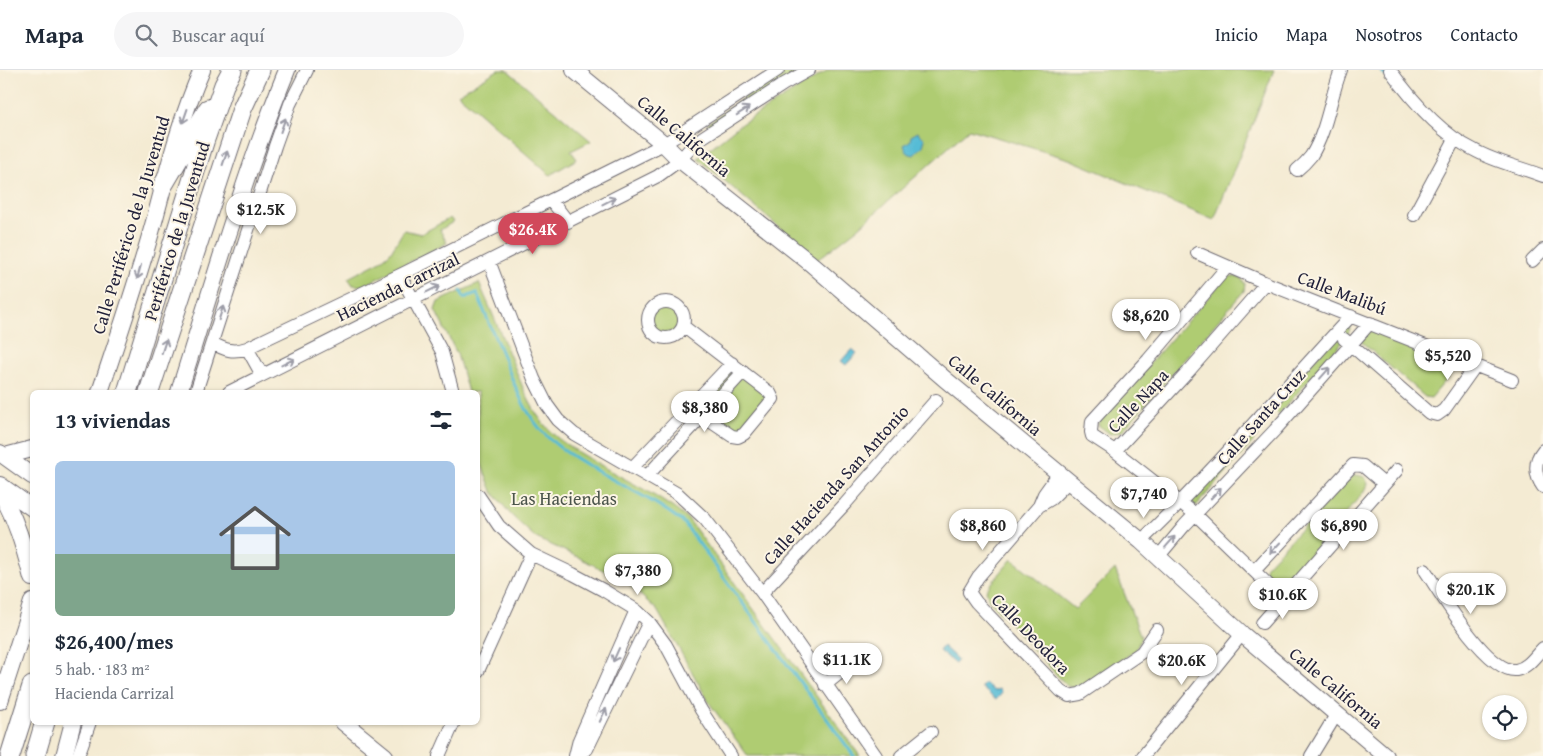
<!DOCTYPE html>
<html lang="es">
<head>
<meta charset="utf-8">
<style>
	:root { --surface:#fff; --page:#f6f6f7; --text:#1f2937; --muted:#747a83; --line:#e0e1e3; --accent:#d1495b }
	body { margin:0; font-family:"Gentium Book Plus",serif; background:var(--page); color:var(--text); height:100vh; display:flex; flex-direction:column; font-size:19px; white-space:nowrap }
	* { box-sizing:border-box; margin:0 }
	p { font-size:16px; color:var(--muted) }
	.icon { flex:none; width:28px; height:28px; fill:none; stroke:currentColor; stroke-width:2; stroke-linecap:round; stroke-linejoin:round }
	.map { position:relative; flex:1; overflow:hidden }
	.panel { position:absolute; left:30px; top:320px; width:450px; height:335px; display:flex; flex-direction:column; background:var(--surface); border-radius:8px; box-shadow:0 1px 4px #0004 }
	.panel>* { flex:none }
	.buttons { position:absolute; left:1482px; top:625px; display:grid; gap:10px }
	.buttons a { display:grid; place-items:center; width:45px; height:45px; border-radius:50%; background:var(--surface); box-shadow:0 1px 4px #0004; font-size:25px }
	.price { position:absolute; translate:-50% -42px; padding:0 11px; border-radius:18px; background:#fff; color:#222; font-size:16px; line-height:32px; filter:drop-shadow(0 1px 2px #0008) }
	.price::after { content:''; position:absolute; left:50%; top:30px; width:15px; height:11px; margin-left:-8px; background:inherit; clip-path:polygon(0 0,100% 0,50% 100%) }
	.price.active { background:var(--accent); color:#fff }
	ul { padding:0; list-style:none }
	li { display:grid; align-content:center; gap:10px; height:265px; padding:0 25px }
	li+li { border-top:1px solid var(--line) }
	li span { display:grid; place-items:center; height:155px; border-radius:8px; color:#555 }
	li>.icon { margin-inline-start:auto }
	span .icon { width:90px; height:90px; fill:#fffc; stroke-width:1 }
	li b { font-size:21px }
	h2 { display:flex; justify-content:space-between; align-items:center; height:60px; padding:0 25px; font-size:21px }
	header { display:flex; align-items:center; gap:30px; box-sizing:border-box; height:70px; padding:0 25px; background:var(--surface); border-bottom:1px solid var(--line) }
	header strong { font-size:24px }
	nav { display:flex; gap:28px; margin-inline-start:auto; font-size:18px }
	.search { width:350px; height:45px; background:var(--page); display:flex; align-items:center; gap:12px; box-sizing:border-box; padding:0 18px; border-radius:28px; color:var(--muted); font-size:19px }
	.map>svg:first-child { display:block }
	.green { fill:#afcc72; stroke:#687756 }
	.water { fill:#56bcd5; stroke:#3c6f88 }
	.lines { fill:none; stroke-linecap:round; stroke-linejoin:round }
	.stream { stroke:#56bcd5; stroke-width:3 }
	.minor-casing { stroke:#6c6870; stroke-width:14 }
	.major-casing { stroke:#6c6870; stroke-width:18 }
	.highway-casing { stroke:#6c6870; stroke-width:21 }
	.minor { stroke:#fff; stroke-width:12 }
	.major { stroke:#fff; stroke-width:16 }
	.highway { stroke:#fff; stroke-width:19 }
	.oneway { stroke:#9c9ca7 }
	.labels { text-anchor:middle; stroke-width:4; stroke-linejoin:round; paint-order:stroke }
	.street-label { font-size:18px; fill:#22223b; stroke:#fcf5e5 }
	.park-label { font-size:18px; fill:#4c554c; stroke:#fcf5e5 }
</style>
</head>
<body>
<header>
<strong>Mapa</strong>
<div class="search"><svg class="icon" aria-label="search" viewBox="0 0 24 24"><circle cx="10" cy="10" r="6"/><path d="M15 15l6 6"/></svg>Buscar aquí</div>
<nav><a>Inicio</a><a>Mapa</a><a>Nosotros</a><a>Contacto</a></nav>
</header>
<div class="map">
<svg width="1543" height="686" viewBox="0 0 1543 686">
	<rect width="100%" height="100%" fill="#fcf5e5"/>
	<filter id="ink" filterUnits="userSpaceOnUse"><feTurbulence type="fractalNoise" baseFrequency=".02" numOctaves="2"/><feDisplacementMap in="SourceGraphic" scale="10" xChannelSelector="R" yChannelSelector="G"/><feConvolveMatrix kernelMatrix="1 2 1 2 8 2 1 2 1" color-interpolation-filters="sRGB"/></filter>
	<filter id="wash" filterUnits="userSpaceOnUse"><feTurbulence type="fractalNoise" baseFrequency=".0096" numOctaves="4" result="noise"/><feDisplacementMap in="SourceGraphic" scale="20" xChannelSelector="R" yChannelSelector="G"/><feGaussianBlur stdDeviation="1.12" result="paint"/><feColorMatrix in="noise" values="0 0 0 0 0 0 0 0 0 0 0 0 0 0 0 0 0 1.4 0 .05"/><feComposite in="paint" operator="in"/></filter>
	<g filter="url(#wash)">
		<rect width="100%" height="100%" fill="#f4ebd3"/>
		<path class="green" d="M498,0H507L591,71L571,81L577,89L550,105L458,24Z
			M783,0H802L710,57L707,54Z
			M828,0H1274L1214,150L1069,89L969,59L857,159L817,190L698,88L738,56Z
			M450,148L453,152L440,160L447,173L363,216L353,215L348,208L379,192L390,183L404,160L421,164Z
			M1227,206L1240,207L1245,214L1244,221L1122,361L1110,364L1098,355L1099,351Z
			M479,213C490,237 500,262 510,286C523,317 534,352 563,372C603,401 651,418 689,450L860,686H748L710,634L657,540L626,512L580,488L536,468L511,445L492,421L479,388L478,381V322H468L457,284L435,240L438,232Z
			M667,235L679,243L681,256L677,262L665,267L654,261L649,250L654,239Z
			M1347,254L1350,259L1346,268L1279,344L1271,336Z
			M1369,259L1455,293L1457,297L1431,328L1425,327L1358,269Z
			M733,297L765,325L766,330L740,362L735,363L699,337Z
			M1251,359L1258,366L1196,436L1188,429Z
			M1357,405L1365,407L1368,414L1366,419L1288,513L1278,516L1264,501L1266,496L1351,407Z
			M1012,489L1075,539L1115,499L1141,567L1136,580L1078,620L1067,616L989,530L986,520Z"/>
		<path class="water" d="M918,62L925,69L923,76L914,85C907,84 906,81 904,75L910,71L911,66Z
			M852,279L857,283L846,295L841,291Z
			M943,576L958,590L955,594L939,581Z
			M985,613L994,621L999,619L1002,623L996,630L981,617Z"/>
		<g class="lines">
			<path class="stream" d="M1380,0L1387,6
				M461,221L464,228L477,223C485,244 494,265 503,286C516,319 528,354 558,376C597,406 645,422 684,453L854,686"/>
		</g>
	</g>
	<g filter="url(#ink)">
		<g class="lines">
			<g class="minor-casing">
				<path id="minor" d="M1390,0C1411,29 1441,64 1474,80C1495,92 1520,97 1543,106
					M1297,100C1302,96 1307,91 1311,86C1327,61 1330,28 1341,0
					M551,130L568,152
					M1414,145L1455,69
					M1197,183L1266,213L1512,310
					M489,191L534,309L547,335L558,350L574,364L678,424L705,449L762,523L876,686
					M1532,191L1543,180
					M1227,197L1148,290L1092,351L1091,362L1092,366L1115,381L1195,444L1283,529
					M400,205L442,282L453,322
					M648 250a18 18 0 1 1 36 0a18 18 0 1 1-36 0Z
					M683,256L770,323L773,329L744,364L738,367L732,366L689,337
					M1344,269L1429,343L1437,345L1444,340L1476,295
					M212,273C225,280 233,283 247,278L400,205L664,74L778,0
					M247,278L262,305
					M196,322L275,76L290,34L307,0
					M229,322L658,106L680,90L694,74L703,67L784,14L809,0
					M1543,380C1533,392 1535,406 1543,417
					M1115,381L1188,302L1266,213
					M632,398L732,293
					M647,406L743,302
					M1068,412L1051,429L1039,436L978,507L969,522L976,532L1061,621L1069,626L1080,624L1142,582L1157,560
					M478,425L499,456L531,484L573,504L603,520L636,540L649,552L666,575L701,640L731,686
					M1039,436L1044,424L1059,403
					M1141,471C1215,400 1281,321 1351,246
					M1158,487L1184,456L1275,360L1370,253
					M1425,500C1439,522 1488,603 1516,600C1528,598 1535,586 1543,578
					M1254,501L1353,395L1363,396L1384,414
					M762,523L845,434L936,330
					M1262,553L1397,400
					M478,601L531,484
					M825,615L851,594
					M78,686L90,652
					M439,686L454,652
					M575,686L579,670L636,540
					M578,686L587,679L649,552
					M901,686L931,662
					M1143,686L1242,564
					M1311,686L1336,645"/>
			</g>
			<g class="major-casing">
				<path id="major" d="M574,0L664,74L680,90L809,192L946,310L1141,471L1242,564L1386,686
					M100,322C119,265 139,207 155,148C168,99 181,47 202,0
					M179,322C213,214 244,105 287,0
					M0,383L32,406
					M5,386L32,379
					M0,415L32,438
					M0,421C16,449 24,477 32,508
					M0,631L32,532
					M343,652L385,686
					M64,686L73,652"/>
			</g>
			<g class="highway-casing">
				<path id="highway" d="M162,117L208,39
					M127,322L205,69L224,15L232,0
					M149,322L242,39L260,0
					M10,686L32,616
					M35,686L45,652"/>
			</g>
			<use href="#minor" class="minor"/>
			<use href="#major" class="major"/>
			<use href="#highway" class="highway"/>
		</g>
		<defs><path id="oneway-shaft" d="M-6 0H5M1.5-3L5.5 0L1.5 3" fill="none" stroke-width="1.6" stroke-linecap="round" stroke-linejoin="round" transform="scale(1.25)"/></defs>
		<g class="oneway">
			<use href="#oneway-shaft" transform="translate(743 41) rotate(-33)"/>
			<use href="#oneway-shaft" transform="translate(185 46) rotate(109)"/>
			<use href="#oneway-shaft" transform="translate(283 55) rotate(-70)"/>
			<use href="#oneway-shaft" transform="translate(225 88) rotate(-71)"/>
			<use href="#oneway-shaft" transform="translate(609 131) rotate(-27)"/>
			<use href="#oneway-shaft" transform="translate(139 202) rotate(106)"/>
			<use href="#oneway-shaft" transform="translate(433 219) rotate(-26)"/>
			<use href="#oneway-shaft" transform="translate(221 243) rotate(-72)"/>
			<use href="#oneway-shaft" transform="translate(164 276) rotate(-72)"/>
			<use href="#oneway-shaft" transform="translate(288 292) rotate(-27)"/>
			<use href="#oneway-shaft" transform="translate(1325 303) rotate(-49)"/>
			<use href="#oneway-shaft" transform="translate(1216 423) rotate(-47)"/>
			<use href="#oneway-shaft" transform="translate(1170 472) rotate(-49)"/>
			<use href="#oneway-shaft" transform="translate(1275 478) rotate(133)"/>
			<use href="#oneway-shaft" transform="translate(616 585) rotate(114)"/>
			<use href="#oneway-shaft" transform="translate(603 645) rotate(-64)"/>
		</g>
	</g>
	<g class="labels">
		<g class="street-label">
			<text transform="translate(684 66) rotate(40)" y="6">Calle California</text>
			<text transform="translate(131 155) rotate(-73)" y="6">Calle Periférico de la Juventud</text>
			<text transform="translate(177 161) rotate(-73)" y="6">Periférico de la Juventud</text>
			<text transform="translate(398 217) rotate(-26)" y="6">Hacienda Carrizal</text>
			<text transform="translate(1342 223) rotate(21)" y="6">Calle Malibú</text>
			<text transform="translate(995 325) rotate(40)" y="6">Calle California</text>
			<text transform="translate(1138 331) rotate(-47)" y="6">Calle Napa</text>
			<text transform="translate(1261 347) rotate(-48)" y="6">Calle Santa Cruz</text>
			<text transform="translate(836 415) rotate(-48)" y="6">Calle Hacienda San Antonio</text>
			<text transform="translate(1031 564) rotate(46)" y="6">Calle Deodora</text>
			<text transform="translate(1336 618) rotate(40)" y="6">Calle California</text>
		</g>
		<g class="park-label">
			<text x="564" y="435">Las Haciendas</text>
		</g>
	</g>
</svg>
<div class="buttons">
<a><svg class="icon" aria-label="locate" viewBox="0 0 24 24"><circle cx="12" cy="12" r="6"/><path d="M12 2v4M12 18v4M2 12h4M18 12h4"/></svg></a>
</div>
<b class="price" style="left:261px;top:165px">$12.5K</b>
<b class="price active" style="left:533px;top:185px">$26.4K</b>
<b class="price" style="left:1146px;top:271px">$8,620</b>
<b class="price" style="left:1448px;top:311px">$5,520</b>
<b class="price" style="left:705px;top:363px">$8,380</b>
<b class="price" style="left:1144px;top:449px">$7,740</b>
<b class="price" style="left:983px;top:481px">$8,860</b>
<b class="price" style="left:1344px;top:481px">$6,890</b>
<b class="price" style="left:638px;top:526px">$7,380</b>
<b class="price" style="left:1471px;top:545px">$20.1K</b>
<b class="price" style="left:1283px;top:550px">$10.6K</b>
<b class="price" style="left:847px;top:615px">$11.1K</b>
<b class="price" style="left:1182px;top:616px">$20.6K</b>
<section class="panel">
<h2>13 viviendas<svg class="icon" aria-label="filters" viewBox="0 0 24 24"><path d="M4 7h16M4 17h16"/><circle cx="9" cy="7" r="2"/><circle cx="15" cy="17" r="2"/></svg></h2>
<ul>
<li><span style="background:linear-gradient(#a9c7e8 60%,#7fa58c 0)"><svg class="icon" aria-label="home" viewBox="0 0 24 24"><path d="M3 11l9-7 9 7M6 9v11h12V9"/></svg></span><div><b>$26,400/mes</b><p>5 hab. · 183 m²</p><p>Hacienda Carrizal</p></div></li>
</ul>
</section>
</div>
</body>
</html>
